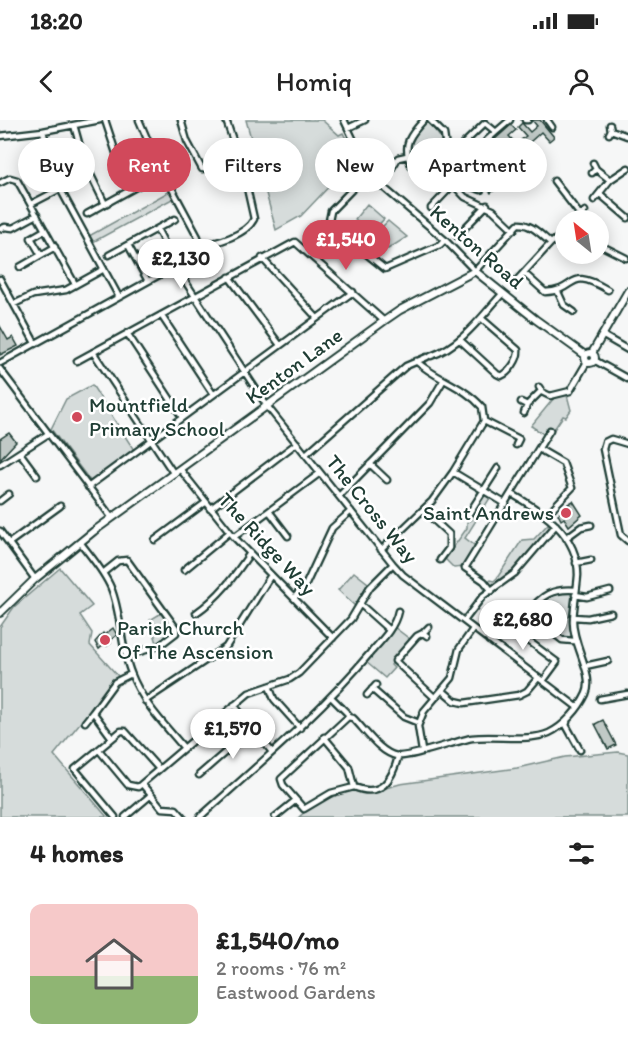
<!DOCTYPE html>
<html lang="en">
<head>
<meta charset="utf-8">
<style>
	:root { --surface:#fff; --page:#f2f2f2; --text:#222; --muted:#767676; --accent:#d1495b }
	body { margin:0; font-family:Itim,sans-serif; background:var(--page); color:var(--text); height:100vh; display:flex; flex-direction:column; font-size:22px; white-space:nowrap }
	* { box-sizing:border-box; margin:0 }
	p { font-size:20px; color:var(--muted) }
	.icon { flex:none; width:33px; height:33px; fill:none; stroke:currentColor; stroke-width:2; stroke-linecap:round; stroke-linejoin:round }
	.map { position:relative; height:697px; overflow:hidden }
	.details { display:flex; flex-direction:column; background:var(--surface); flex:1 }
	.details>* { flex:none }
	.top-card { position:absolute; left:18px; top:18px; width:592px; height:54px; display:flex; gap:12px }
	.needle { width:39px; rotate:330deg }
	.buttons { position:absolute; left:555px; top:90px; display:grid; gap:12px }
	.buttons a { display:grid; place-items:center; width:54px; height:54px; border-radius:50%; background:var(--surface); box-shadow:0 3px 15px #0003; font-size:30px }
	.price { position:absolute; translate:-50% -51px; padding:0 14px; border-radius:21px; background:#fff; color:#222; font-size:20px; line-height:39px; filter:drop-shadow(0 2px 3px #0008) }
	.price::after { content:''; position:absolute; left:50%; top:36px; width:18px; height:14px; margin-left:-9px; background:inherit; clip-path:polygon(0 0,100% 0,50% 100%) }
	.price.active { background:var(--accent); color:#fff }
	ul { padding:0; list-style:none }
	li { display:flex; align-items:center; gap:18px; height:150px; padding:0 30px }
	li span { display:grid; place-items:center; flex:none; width:168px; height:120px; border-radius:12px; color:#555 }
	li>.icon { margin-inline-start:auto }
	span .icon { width:72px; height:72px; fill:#fffc; stroke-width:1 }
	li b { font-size:26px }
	h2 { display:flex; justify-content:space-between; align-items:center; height:72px; padding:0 30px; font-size:26px }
	.chip { padding:0 21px; border-radius:27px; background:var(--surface); box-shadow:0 3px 15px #0003; font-size:21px; line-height:54px }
	.chip.active { background:var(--accent); color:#fff }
	.status { display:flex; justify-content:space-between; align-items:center; height:42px; padding:0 30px; background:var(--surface); direction:ltr }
	.status svg { height:16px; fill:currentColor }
	header { display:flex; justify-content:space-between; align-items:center; height:78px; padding:0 30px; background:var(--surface); font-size:27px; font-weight:600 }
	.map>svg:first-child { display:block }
	.green { fill:#d6dcdb; stroke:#7a8c88; stroke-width:1.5 }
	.building { fill:#c0c9c6; stroke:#1f3d34; stroke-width:1.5 }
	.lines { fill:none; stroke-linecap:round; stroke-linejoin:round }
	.minor-casing { stroke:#1f3d34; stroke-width:9 }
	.major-casing { stroke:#1f3d34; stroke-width:10 }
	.minor { stroke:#fff; stroke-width:4.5 }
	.major { stroke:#fff; stroke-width:6 }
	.poi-dot { fill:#d1495b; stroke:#fff; stroke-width:2 }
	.labels { text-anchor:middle; stroke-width:5; stroke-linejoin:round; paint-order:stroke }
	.street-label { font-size:21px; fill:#1f3d34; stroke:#fff }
	.poi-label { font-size:21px; fill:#1f3d34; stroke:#fff; text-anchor:start }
</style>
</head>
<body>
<div class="status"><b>18:20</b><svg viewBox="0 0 49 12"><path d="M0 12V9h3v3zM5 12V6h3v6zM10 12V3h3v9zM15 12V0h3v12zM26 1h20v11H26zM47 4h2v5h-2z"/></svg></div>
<header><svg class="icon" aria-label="back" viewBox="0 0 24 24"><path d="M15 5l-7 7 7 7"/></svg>Homiq<svg class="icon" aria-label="person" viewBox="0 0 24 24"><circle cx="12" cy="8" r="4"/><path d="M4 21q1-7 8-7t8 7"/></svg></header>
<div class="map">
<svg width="628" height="697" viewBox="0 0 628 697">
	<rect width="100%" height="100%" fill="#f6f7f7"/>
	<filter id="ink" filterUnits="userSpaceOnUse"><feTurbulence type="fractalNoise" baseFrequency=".0167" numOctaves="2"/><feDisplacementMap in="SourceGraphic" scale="12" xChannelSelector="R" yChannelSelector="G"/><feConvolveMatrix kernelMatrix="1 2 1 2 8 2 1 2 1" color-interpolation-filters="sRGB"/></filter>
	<g filter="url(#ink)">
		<path class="green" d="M246,0H322L339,15L343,13L356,38L301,96L276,110Z
			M427,1C455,31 436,24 440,56L432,53L425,60C401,43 406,19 427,1Z
			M170,71L174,78L93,122L89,116Z
			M367,84L384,99L371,113L355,99Z
			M388,101L407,117L388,129L373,116Z
			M92,265L134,330L91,362L51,309L66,279Z
			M567,275L571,290L566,297L563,296L553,311L549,308L545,315L531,306L554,278Z
			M485,374L490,378L465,418L478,428L464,447L454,448L445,439L467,408V400L470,401L473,399L471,393Z
			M548,404L551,408L521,444L493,467L485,459L494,461L497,458L522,420L534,419Z
			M60,448L92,486L80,495L92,513L90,525L118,556L54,635L107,697H0V507L14,487Z
			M354,452L368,463L355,486L338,470Z
			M558,471H570L573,474L571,518L562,519L533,496L532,490L544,478Z
			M163,492C176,510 175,511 157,523L150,500Z
			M394,507L411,520L391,545L394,548L385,558L366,542Z
			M618,632L628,634V697H299L315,683L351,670L368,673L400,664L517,648L565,637Z"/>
		<path class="building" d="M532,0H540L554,17L549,21L541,12L520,31L525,37L516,46L511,40L490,59L497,68L491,73L472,51L476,46L484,56L492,48L483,38L488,34L496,44L504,37L493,21L511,5L516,10L509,16L516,24L526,16L518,7L522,3L530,12L537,6Z
			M0,206L8,220L13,217L18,226L0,235Z
			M9,313L16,322L0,339V319Z
			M573,381L582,395L569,406L564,398L561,400L558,394L570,386L568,384Z
			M113,508L117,515L109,521L111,523L107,526L105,524L99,529L95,522L103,513L104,515Z
			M603,600L616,625L608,629L595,604Z"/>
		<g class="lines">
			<g class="minor-casing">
				<path id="minor" d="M105,0L116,33L134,68
					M181,0L187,21L202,49L211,48L238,35
					M344,0L369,52L376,61L445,120L475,151L518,104C531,103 541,115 551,123
					M430,0L444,14L446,28L441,46L444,55L465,77L493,90L514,110
					M525,0H528
					M547,0L552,7
					M74,5L84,41L105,84
					M348,8L365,0
					M611,10L627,16
					M43,11L57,63L119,177
					M496,12L510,0
					M609,14L611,10L610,5
					M0,16L43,11L100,0
					M446,28L458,29L485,3L496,12L486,21L490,25L463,53L472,67L481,70
					M411,45C402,24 410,15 424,0
					M596,49L610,60
					M369,52L331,91L329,101L332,106L385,149L440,125L445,120
					M592,53L596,49L593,43
					M387,56L398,38L407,36
					M554,61L581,96
					M0,63L10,58L17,60L75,164
					M600,74L628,98
					M594,80L610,60L628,48
					M31,84L60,69
					M431,88L452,66
					M87,94L152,58
					M577,100L585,91
					M0,109L5,107L13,108L37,95
					M157,109L176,145
					M457,116L487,85
					M598,124L626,138
					M128,125L148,161
					M199,125C216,124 246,115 254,99L243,50L226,0
					M41,135L31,118L45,110
					M109,135L175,99
					M262,138L317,198
					M20,147L55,127
					M524,153L545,172C579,171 566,145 608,170
					M229,157L280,225
					M0,159L35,223
					M517,160L551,123L566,111
					M185,161L267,286L393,444L403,455L577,587
					M558,172L564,185L574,192
					M14,184L33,175L66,170L104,149
					M161,195L213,274
					M127,213L182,297
					M602,215L628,230
					M460,220L497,254L501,256C509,253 519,239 518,230L481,198
					M93,232L174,354
					M431,236C462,225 481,197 503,173
					M594,240L628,259
					M77,241L295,122L384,201
					M416,241C437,260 464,266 482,287L484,301L519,319L516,325
					M0,243L161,154L193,135L199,128L198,117L154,35L139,0
					M0,249L112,398
					M539,267L542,272L550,276L570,271L587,242
					M521,282L527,285L524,293
					M527,285L541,271
					M628,324L611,319L605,322L603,329L621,415L628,421
					M539,329L563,343L572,368L546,395
					M20,333L37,356
					M306,334L406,246L427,237
					M370,344L387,360
					M0,345L48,314
					M180,349L234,417L333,518
					M453,352L506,384
					M88,367L353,172
					M339,376L430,283L443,261
					M0,381L9,374
					M210,389L297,323
					M269,391L288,416
					M424,391L449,414V428L440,440
					M468,395L498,348
					M0,411L35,459
					M234,417L320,353
					M566,418L581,407L591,405
					M155,420L205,383
					M80,422C91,437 104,451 111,468C122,495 120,526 131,553C142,582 164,604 184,628
					M9,423L60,386
					M381,430L432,381L453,352L484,301
					M576,443L591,440
					M184,450L230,412
					M103,453L118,441L127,440L176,508V513L159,526L126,536
					M492,471L484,461L465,448L550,310
					M575,475L587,477L610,471
					M294,478L306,464L332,408L351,391
					M360,484L389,510
					M196,493C219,477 234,457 250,433
					M573,497L588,498L611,493
					M464,501L483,476L515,453L556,405
					M423,513L417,516L395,541L435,578
					M427,516L423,513L429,507
					M489,521L503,502L557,542L543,561
					M574,521L562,520L528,493C541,475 553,468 576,470
					M585,546L608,541
					M269,566L274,579L300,608
					M372,569L404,597L419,603
					M442,570L455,581L464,583L519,575L527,571L538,558
					M367,575L376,565
					M331,577L348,594V597
					M600,579L628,574
					M145,581L226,527L271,455
					M234,585L272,632
					M85,602L93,592
					M567,602L566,605L580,630
					M324,617L349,647L354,667C381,678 392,660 398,637
					M112,618L93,592L115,562L131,554
					M99,630L128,665L138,667L249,573L290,559L299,553L351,499L370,467L393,444
					M422,631L418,606L424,591L452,558L459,529L473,509
					M199,655L253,608
					M142,664L162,688L176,689L183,697
					M354,667L331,673L304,689L283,665L281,659L348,597L353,598C365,610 380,633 397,636C410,638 456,621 472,618C495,615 529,622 549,613C564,606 579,589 586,574C595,554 572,525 573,500C574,485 577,469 578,455C578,414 543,392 512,374
					M115,697L75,649L121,611H125L159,649
					M125,697L151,675
					M200,697C259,644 320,593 371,532C382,520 395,507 398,491
					M275,697L296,680"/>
			</g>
			<g class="major-casing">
				<path id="major" d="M585 238a5 5 0 1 1 10 0a5 5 0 1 1-10 0Z
					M592,233L628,171
					M0,493L35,459L94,411L384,201L400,190L475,151L535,199L585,235"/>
			</g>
			<use href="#minor" class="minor"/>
			<use href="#major" class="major"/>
		</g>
	</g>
	<g class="poi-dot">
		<circle cx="77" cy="297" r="6"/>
		<circle cx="566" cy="393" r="6"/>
		<circle cx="105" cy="520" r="6"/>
	</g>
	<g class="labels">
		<g class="street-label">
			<text transform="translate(477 127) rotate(41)" y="7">Kenton Road</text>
			<text transform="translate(294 246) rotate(-36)" y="7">Kenton Lane</text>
			<text transform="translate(372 389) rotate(51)" y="7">The Cross Way</text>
			<text transform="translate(267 424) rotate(47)" y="7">The Ridge Way</text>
		</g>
		<g class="poi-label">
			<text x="89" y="292">Mountfield<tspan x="89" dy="24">Primary School</tspan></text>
			<text x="554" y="400" text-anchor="end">Saint Andrews</text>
			<text x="117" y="515">Parish Church<tspan x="117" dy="24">Of The Ascension</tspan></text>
		</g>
	</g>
</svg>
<div class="buttons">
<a><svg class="needle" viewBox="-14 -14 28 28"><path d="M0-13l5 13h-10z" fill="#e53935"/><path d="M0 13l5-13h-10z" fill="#767676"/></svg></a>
</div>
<b class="price active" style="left:346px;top:151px">£1,540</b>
<b class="price" style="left:181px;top:170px">£2,130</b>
<b class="price" style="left:523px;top:531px">£2,680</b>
<b class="price" style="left:233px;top:640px">£1,570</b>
<div class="top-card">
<a class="chip">Buy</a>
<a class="chip active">Rent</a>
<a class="chip">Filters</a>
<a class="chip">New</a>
<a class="chip">Apartment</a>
</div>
</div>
<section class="details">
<h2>4 homes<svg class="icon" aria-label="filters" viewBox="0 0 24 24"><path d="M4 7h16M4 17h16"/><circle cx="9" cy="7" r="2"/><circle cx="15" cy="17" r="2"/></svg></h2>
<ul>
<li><span style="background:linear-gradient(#f6c9c9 60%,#8fb573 0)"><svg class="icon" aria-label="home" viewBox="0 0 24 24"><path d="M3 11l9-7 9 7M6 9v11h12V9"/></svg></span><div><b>£1,540/mo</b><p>2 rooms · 76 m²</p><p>Eastwood Gardens</p></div></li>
</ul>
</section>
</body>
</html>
